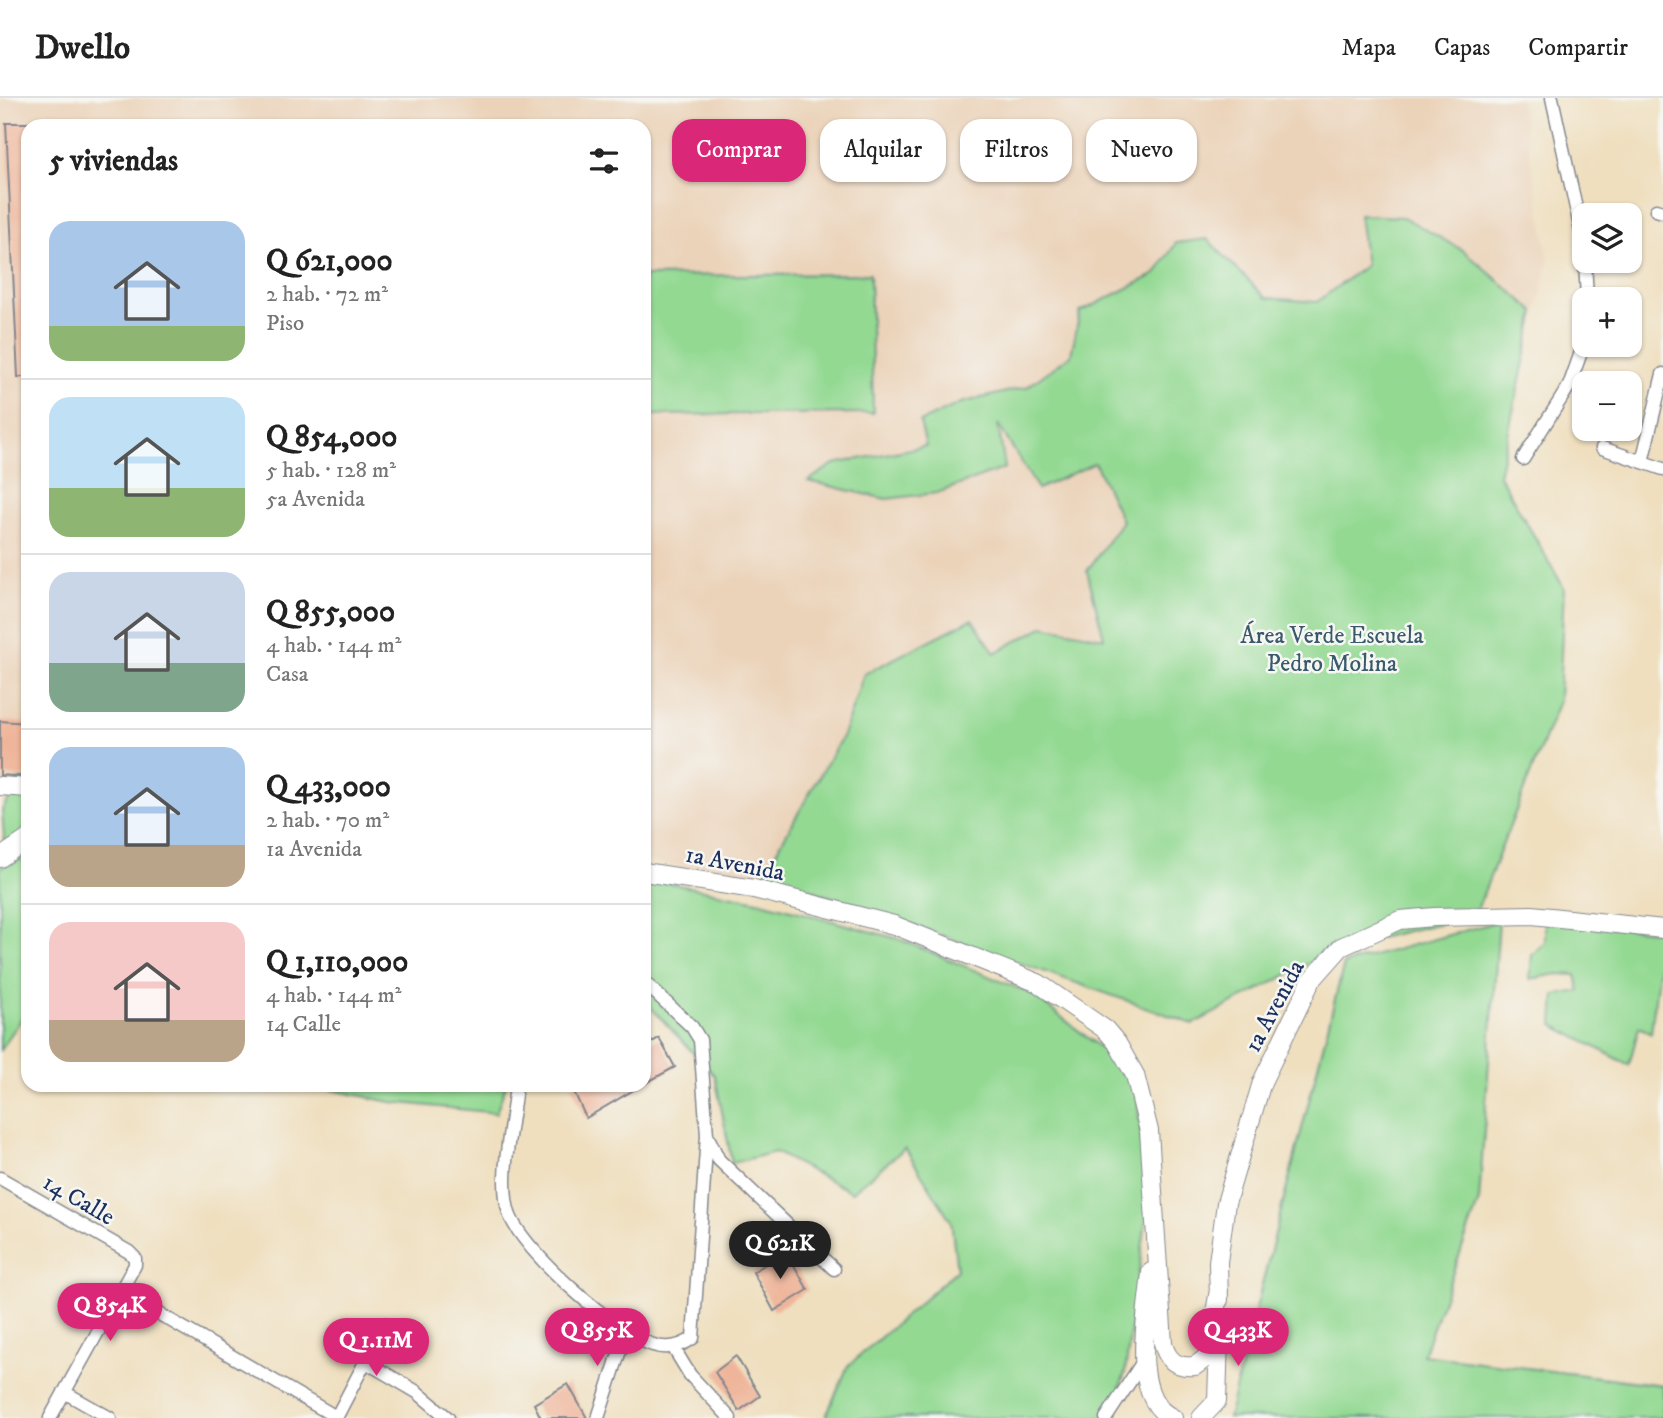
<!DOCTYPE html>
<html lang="es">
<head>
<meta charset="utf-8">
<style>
	:root { --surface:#fff; --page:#f6f6f6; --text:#222; --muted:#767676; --line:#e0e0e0; --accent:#db2777 }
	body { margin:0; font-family:"IM FELL DW Pica",serif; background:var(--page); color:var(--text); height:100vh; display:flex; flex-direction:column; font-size:26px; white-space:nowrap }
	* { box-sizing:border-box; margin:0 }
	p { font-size:23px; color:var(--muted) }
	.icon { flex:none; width:38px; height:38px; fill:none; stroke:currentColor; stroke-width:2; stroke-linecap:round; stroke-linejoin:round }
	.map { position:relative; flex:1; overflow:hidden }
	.panel { position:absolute; left:21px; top:21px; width:630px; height:973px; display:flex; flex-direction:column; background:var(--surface); border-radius:21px; box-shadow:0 2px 5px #0004 }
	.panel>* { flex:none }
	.banner { position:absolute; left:672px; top:21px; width:665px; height:63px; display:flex; gap:14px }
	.buttons { position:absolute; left:1572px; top:105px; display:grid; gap:14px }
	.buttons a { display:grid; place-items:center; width:70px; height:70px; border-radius:14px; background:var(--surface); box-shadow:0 2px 5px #0004; font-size:35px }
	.price { position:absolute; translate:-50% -60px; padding:0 16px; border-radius:24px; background:var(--accent); color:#fff; font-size:23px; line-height:46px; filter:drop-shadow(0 2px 4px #0008) }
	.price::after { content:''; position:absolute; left:50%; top:42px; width:21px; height:16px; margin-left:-10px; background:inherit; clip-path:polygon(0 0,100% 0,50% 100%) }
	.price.active { background:#222; color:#fff }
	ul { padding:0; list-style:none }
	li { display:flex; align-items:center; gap:21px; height:175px; padding:0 28px }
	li+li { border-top:2px solid var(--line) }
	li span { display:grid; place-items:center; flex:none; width:196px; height:140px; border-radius:21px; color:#555 }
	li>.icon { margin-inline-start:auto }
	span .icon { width:84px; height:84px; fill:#fffc; stroke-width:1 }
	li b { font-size:30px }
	h2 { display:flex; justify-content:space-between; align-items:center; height:84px; padding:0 28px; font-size:30px }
	.tag { padding:0 24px; border-radius:21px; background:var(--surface); box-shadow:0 2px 5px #0004; font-size:24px; line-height:63px }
	.tag.active { background:var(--accent); color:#fff }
	header { display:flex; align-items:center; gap:42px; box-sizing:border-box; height:98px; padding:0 35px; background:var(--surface); border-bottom:2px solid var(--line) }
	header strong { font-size:33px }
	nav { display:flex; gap:38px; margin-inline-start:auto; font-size:24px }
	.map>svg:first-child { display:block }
	.built { fill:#ebd3b9 }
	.green { fill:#93d992; stroke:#578478; stroke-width:2 }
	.building { fill:#efb59a }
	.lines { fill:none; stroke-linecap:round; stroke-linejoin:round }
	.street-casing { stroke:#85878e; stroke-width:15 }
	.secondary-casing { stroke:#85878e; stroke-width:20 }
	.street { stroke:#fff; stroke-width:12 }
	.secondary { stroke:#fff; stroke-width:18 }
	.labels { text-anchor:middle; stroke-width:5; stroke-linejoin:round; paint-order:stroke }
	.park-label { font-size:24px; fill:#395a6b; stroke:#f6f6f2 }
	.street-label { font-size:24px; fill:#1b2f5e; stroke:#f6f6f2 }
</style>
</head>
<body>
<header>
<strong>Dwello</strong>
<nav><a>Mapa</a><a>Capas</a><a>Compartir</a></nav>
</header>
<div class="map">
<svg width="1663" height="1320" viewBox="0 0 1663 1320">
	<rect width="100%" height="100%" fill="#f6f6f2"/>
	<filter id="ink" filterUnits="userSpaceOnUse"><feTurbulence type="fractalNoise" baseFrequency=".0143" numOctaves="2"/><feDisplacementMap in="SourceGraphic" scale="14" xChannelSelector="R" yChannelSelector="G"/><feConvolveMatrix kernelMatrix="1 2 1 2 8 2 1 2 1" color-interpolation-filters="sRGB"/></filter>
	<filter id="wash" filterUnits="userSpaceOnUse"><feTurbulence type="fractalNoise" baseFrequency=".00686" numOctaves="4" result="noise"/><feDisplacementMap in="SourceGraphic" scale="28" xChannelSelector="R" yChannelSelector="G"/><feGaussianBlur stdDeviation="1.57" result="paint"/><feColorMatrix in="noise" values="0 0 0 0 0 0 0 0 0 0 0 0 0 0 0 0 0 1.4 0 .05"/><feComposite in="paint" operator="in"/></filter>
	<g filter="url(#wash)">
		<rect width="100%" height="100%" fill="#efdfbf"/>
		<path class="built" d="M0,0H1520L1549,162L1499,377L1564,490L1559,603L1372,833L1193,926L905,819L746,779L644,763V28H28V687L0,685Z"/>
		<path class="green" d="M1359,117L1403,119L1464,153L1535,214L1499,377L1564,490L1559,603L1475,817L1341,849L1193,926L764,775L843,637L864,576L972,521L995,555L1044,528L1104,540L1087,473L1122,423L1095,365L1038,391L998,326L1005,370L937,395L886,401L808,383L834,366L926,348L920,324L961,305L1027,289L1071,257L1080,214L1156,176L1176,145L1207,141L1266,200L1317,204L1366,167Z
			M870,176L873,315L644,317V178Z
			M19,682L28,683V747L5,753L2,712Z
			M28,759V912L0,952V771L2,768Z
			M644,780L758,803L899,841L1032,896L1135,977L1148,1108L1125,1275L1109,1320H825L848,1268L957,1172L951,1123L905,1050L852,1094L775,1054L732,1065L715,978L644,902Z
			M1545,821L1663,834L1651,935L1639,929L1629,967L1553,927L1555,897L1580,893L1576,877L1558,876L1530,881L1532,857L1545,844Z
			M1499,823L1479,1103L1423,1257L1663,1287V1320H1228L1344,866Z
			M308,987H506L496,1015L391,1004Z"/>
		<g id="blocks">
			<path class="building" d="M6,25H28V279H18Z
				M0,623L28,625V679L0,677Z
				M659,940L675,969L644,986V949Z
				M571,987H642L586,1020Z
				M786,1153L808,1192L774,1213L753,1174Z
				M736,1258L760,1298L739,1313L715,1274Z
				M568,1286L587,1320H541L534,1306Z"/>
		</g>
	</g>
	<g filter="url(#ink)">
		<use href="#blocks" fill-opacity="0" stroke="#85878e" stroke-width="2"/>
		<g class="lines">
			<g class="street-casing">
				<path id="street" d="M1552,0L1584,147
					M1656,112L1663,114
					M1585,163L1587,201
					M1602,350L1663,371
					M1523,361L1569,288L1584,246
					M1642,364L1663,276
					M644,884L692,929L700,942L707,1037L719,1062L834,1171
					M516,987C513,1023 498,1081 509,1115C521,1152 616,1235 653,1247C668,1252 682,1248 693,1240L707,1037
					M0,1080L129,1154L135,1160V1167L50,1320
					M120,1193L336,1319
					M673,1249L690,1277L730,1320
					M366,1264L417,1294L448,1320
					M64,1294L110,1320
					M336,1320L385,1226
					M598,1320L627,1231
					M1106,1320L1144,1262"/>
			</g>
			<g class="secondary-casing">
				<path id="secondary" d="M0,688L28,690
					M0,760L28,741
					M644,774L754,791L894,827L1038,885L1106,932L1117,945L1135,977L1149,1033L1163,1245C1167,1262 1176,1270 1195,1268L1207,1259L1219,1192
					M1151,1174C1148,1212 1128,1301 1173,1320
					M1219,1202L1218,1164L1226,1105L1262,984L1311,883L1341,849L1400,822L1434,819L1532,817L1663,831
					M1201,1320L1217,1303L1219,1240"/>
			</g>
			<use href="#street" class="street"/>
			<use href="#secondary" class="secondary"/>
		</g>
	</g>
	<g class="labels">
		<g class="park-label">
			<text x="1332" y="545">Área Verde Escuela<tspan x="1332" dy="28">Pedro Molina</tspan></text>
		</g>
		<g class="street-label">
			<text transform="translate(735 765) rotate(11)" y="8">1a Avenida</text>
			<text transform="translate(1274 908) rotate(-62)" y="8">1a Avenida</text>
			<text transform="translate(79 1101) rotate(30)" y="8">14 Calle</text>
		</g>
	</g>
</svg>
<div class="buttons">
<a><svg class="icon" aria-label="layers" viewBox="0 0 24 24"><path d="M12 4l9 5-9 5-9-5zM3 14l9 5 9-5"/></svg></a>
<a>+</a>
<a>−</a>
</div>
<b class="price active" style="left:780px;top:1183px">Q 621K</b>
<b class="price" style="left:110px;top:1245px">Q 854K</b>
<b class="price" style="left:597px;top:1270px">Q 855K</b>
<b class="price" style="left:1238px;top:1270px">Q 433K</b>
<b class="price" style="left:376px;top:1280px">Q 1.11M</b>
<div class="banner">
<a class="tag active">Comprar</a>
<a class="tag">Alquilar</a>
<a class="tag">Filtros</a>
<a class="tag">Nuevo</a>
</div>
<section class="panel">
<h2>5 viviendas<svg class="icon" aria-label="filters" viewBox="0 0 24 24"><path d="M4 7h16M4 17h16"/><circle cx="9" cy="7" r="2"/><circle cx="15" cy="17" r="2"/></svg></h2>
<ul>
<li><span style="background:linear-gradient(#a9c7e8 75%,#8fb573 0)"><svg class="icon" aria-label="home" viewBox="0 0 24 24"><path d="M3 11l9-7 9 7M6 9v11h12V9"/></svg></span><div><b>Q 621,000</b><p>2 hab. · 72 m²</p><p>Piso</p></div></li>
<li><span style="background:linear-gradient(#bfe0f5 65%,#8fb573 0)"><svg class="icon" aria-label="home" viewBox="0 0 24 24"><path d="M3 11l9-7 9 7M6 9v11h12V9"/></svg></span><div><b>Q 854,000</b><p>5 hab. · 128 m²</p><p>5a Avenida</p></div></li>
<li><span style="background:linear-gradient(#c9d6e8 65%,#7fa58c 0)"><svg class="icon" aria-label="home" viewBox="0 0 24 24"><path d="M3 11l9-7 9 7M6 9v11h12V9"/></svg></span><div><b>Q 855,000</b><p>4 hab. · 144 m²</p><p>Casa</p></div></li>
<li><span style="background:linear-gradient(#a9c7e8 70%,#b9a48a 0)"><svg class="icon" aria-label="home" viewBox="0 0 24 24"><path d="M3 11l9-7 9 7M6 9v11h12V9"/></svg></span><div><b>Q 433,000</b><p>2 hab. · 70 m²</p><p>1a Avenida</p></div></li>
<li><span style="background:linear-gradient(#f6c9c9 70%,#b9a48a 0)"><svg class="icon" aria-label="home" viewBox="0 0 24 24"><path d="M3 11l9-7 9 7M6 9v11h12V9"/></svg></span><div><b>Q 1,110,000</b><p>4 hab. · 144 m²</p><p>14 Calle</p></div></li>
</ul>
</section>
</div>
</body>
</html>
